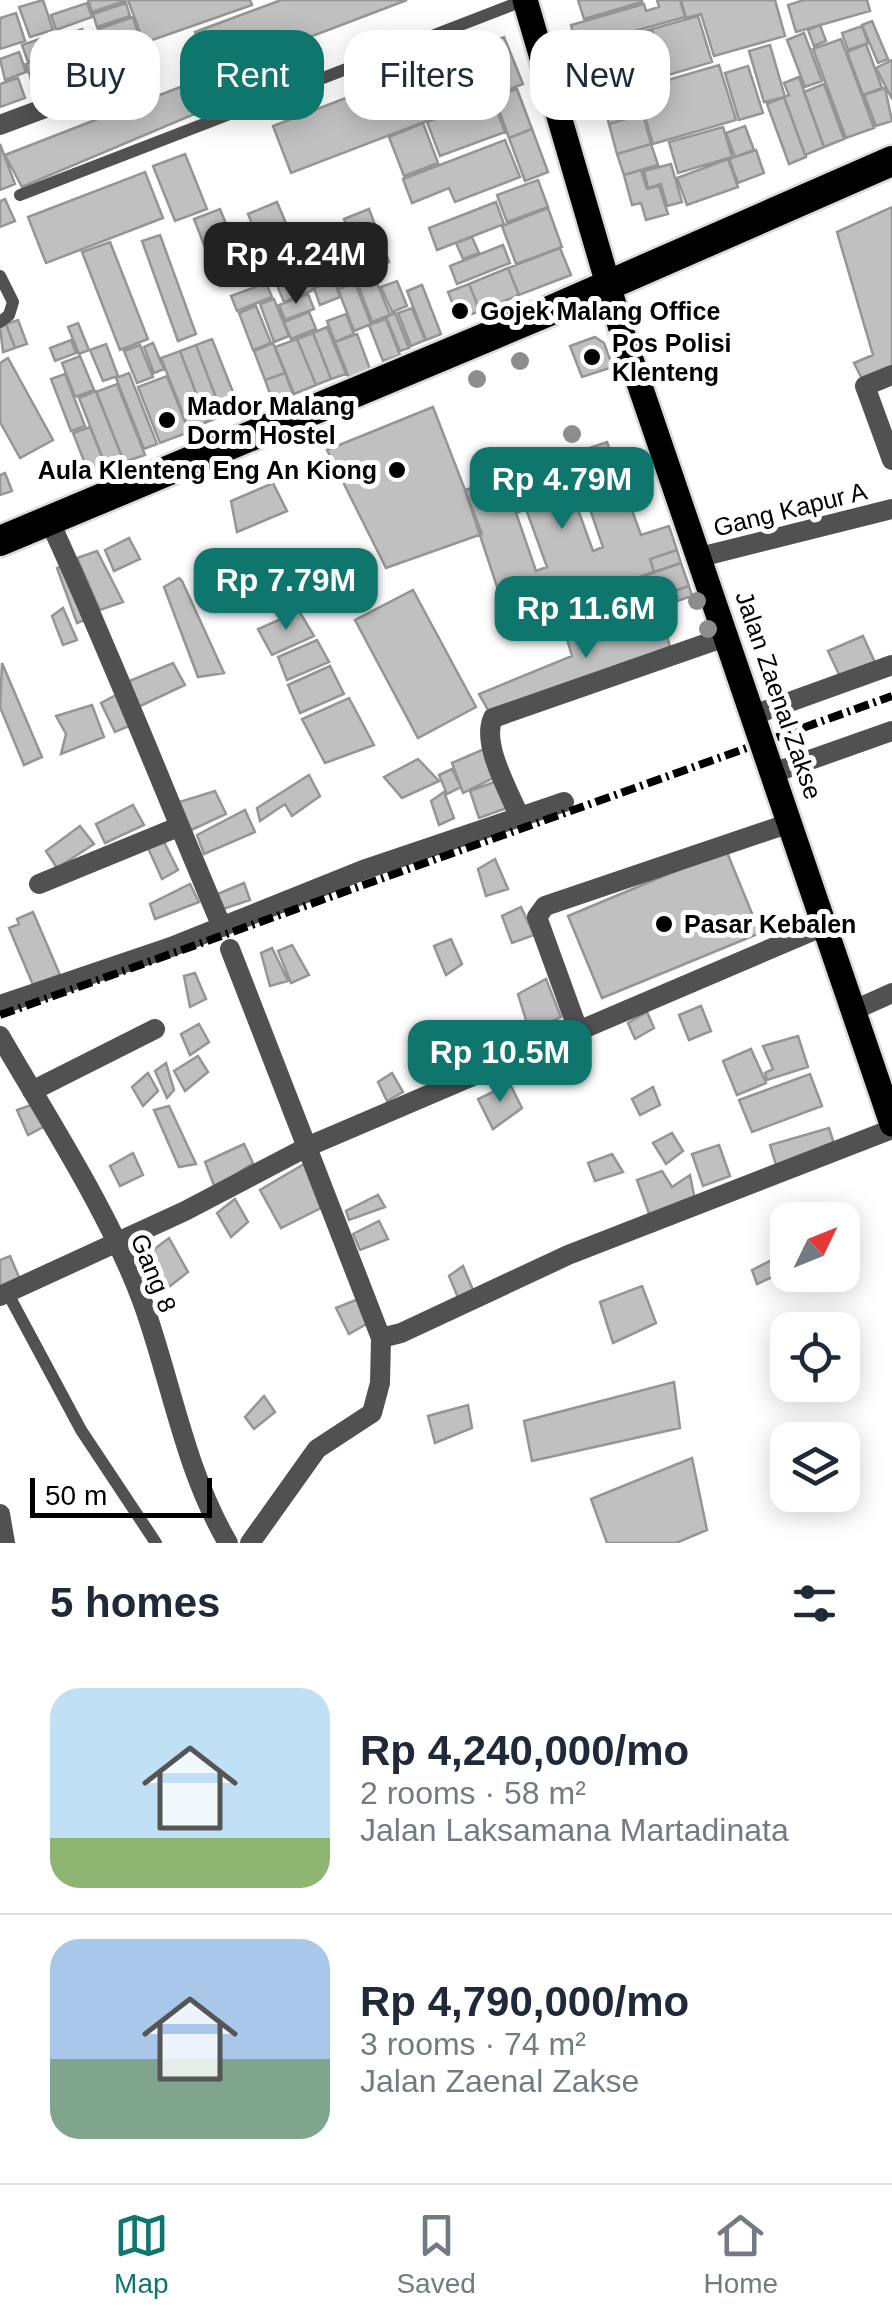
<!DOCTYPE html>
<html lang="en">
<head>
<meta charset="utf-8">
<style>
	:root { --surface:#fff; --page:#f2f2f3; --text:#1f2937; --muted:#747a83; --line:#e0e1e3; --accent:#0f766e }
	body { margin:0; font-family:Arial,sans-serif; background:var(--page); color:var(--text); height:100vh; display:flex; flex-direction:column; font-size:38px; white-space:nowrap }
	* { box-sizing:border-box; margin:0 }
	p { font-size:32px; color:var(--muted) }
	.icon { flex:none; width:55px; height:55px; fill:none; stroke:currentColor; stroke-width:2; stroke-linecap:round; stroke-linejoin:round }
	.map { position:relative; height:1543px; overflow:hidden }
	.drawer { display:flex; flex-direction:column; background:var(--surface); flex:1 }
	.drawer>* { flex:none }
	.guide { position:absolute; left:30px; top:30px; width:832px; height:90px; display:flex; gap:20px }
	.needle { width:65px; rotate:47deg }
	.tools { position:absolute; left:770px; top:1202px; display:grid; gap:20px }
	.tools a { display:grid; place-items:center; width:90px; height:90px; border-radius:20px; background:var(--surface); box-shadow:0 5px 25px #0003; font-size:50px }
	.scale { position:absolute; left:30px; bottom:25px; width:182px; box-sizing:border-box; padding-left:10px; border:5px solid #000; border-top:0; font-size:28px; line-height:35px; white-space:nowrap; color:#000; -webkit-text-stroke:8px #fff; paint-order:stroke }
	.price { position:absolute; translate:-50% -85px; padding:0 22px; border-radius:20px; background:var(--accent); color:#fff; font-size:32px; line-height:65px; filter:drop-shadow(0 2px 5px #0008) }
	.price::after { content:''; position:absolute; left:50%; top:60px; width:30px; height:22px; margin-left:-15px; background:inherit; clip-path:polygon(0 0,100% 0,50% 100%) }
	.price.active { background:#222; color:#fff }
	ul { padding:0; list-style:none }
	li { display:flex; align-items:center; gap:30px; height:250px; padding:0 50px }
	li+li { border-top:2px solid var(--line) }
	li span { display:grid; place-items:center; flex:none; width:280px; height:200px; border-radius:30px; color:#555 }
	li>.icon { margin-inline-start:auto }
	span .icon { width:120px; height:120px; fill:#fffc; stroke-width:1 }
	li b { font-size:42px }
	h2 { display:flex; justify-content:space-between; align-items:center; height:120px; padding:0 50px; font-size:42px }
	.chip { padding:0 35px; border-radius:30px; background:var(--surface); box-shadow:0 5px 25px #0003; font-size:35px; line-height:90px }
	.chip.active { background:var(--accent); color:#fff }
	.dock { display:flex; justify-content:space-around; align-items:center; height:140px; border-top:2px solid var(--line); background:var(--surface); font-size:28px; color:var(--muted) }
	.dock a { display:grid; justify-items:center; gap:5px }
	.dock .active { color:var(--accent) }
	.map>svg:first-child { display:block }
	.building { fill:#c0c0c0; stroke:#959595; stroke-width:2.5; fill-rule:evenodd }
	.lines { fill:none; stroke-linecap:round; stroke-linejoin:round }
	.primary-casing { stroke:#dbdbdb; stroke-width:30 }
	.highway-casing { stroke:#dbdbdb; stroke-width:35 }
	.lane { stroke:#515151; stroke-width:12 }
	.street { stroke:#515151; stroke-width:20 }
	.primary { stroke:#000; stroke-width:25 }
	.highway { stroke:#000; stroke-width:30 }
	.rail { stroke:#000; stroke-width:8; stroke-dasharray:15 5 2.5 5; stroke-linecap:butt }
	.tree { fill:#8d8d8d }
	.poi-dot { fill:#000; stroke:#fff; stroke-width:4 }
	.labels { text-anchor:middle; stroke-width:10; stroke-linejoin:round; paint-order:stroke }
	.poi-label { font-size:25px; font-weight:bold; fill:#000; stroke:#fff; text-anchor:start }
	.street-label { font-size:25px; fill:#000; stroke:#fff }
</style>
</head>
<body>
<div class="map">
<svg width="892" height="1543" viewBox="0 0 892 1543">
	<rect width="100%" height="100%" fill="#fff"/>
	<path class="building" d="M43,0L53,30L30,37L19,7Z
		M88,0H124L125,1L92,12Z
		M128,0H250L252,5L144,43Z
		M281,0H407L212,74L195,32Z
		M578,0H642V2L584,19Z
		M657,0H680L685,17L577,47L571,25L644,4L646,11L659,7Z
		M681,0H775L785,36L714,56L701,14L686,18Z
		M804,0H867L870,11L796,32L788,5Z
		M87,3L92,17L56,30L51,15Z
		M126,3L130,16L97,27L93,14Z
		M16,13L25,41L0,49V18Z
		M698,16L712,62L665,76L652,29Z
		M133,17L139,36L105,48L98,29Z
		M872,21L888,59L878,63L862,25Z
		M820,25L826,41L814,46L808,30Z
		M862,26L868,43L848,50L842,33Z
		M82,29L87,43L65,50L61,37Z
		M652,29L665,75L604,93L591,46Z
		M57,33L63,50L28,62L22,45Z
		M804,33L822,81L805,87L787,40Z
		M139,36L146,53L116,64L110,46Z
		M100,37L111,65L98,70L88,42Z
		M504,37L523,84L291,173L273,126Z
		M841,39L874,128L846,138L813,49Z
		M87,43L97,70L75,77L65,50Z
		M866,44L882,88L863,95L847,52Z
		M770,45L785,97L764,102L749,51Z
		M65,50L70,65L31,79L26,64Z
		M19,52L26,72L5,80L0,59Z
		M892,60V99L876,68Z
		M719,65L736,120L653,144L637,89Z
		M748,66L763,113L739,120L725,73Z
		M68,67L73,81L56,87L51,73Z
		M51,73L56,87L36,94L31,80Z
		M799,77L824,147L805,155L784,97L789,95L784,83Z
		M18,78L25,98L0,107V84Z
		M201,79L211,107L22,187L5,155Z
		M824,84L844,139L824,147L804,92Z
		M635,86L643,114L609,124L601,96Z
		M885,88L892,121L876,126L864,95Z
		M517,89L532,129L509,138L494,97Z
		M784,97L806,157L789,164L767,104Z
		M492,98L505,132L440,156L427,122Z
		M643,114L651,144L617,154L609,124Z
		M423,123L438,163L404,176L389,137Z
		M745,126L754,150L735,157L726,133Z
		M723,127L732,157L678,173L669,142Z
		M532,129L548,172L525,181L509,138Z
		M505,140L520,177L455,202L449,188L412,203L403,179Z
		M0,144L15,184L0,190Z
		M651,144L658,165L624,175L617,154Z
		M756,150L764,173L738,183L729,159Z
		M185,154L207,209L175,221L153,166Z
		M728,159L738,187L687,205L677,178Z
		M671,164L682,202L667,206L661,184L648,188L644,171Z
		M641,170L647,189L659,186L668,214L646,220L641,203L632,205L624,175Z
		M145,172L163,218L46,263L28,217Z
		M538,180L548,207L507,222L497,195Z
		M5,199L15,221L0,227V201Z
		M277,202L306,270L276,283L248,214Z
		M496,202L504,224L437,250L429,228Z
		M892,207V370L863,381L854,363L873,355L837,232Z
		M548,208L562,247L516,264L502,226Z
		M220,209L247,276L220,286L194,219Z
		M369,209L389,262L365,271L344,219Z
		M160,235L196,334L178,341L142,241Z
		M472,237L479,253L463,259L456,243Z
		M318,239L334,280L314,288L298,247Z
		M110,242L148,339L120,350L82,252Z
		M349,245L361,276L339,284L327,254Z
		M503,245L510,263L457,284L450,266Z
		M560,248L571,275L519,295L508,268Z
		M508,268L519,295L480,311L469,284Z
		M306,270L313,290L284,302L276,283Z
		M374,276L390,315L372,322L357,282Z
		M334,280L340,297L320,305L314,288Z
		M397,281L407,306L392,312L381,287Z
		M266,283L272,297L237,311L231,296Z
		M355,283L371,324L354,331L338,289Z
		M469,284L480,311L459,319L448,292Z
		M422,285L441,334L426,340L407,291Z
		M308,294L314,309L285,320L279,305Z
		M274,299L289,336L274,342L260,304Z
		M256,306L271,343L253,350L239,313Z
		M412,308L425,340L411,346L398,313Z
		M309,312L316,329L291,339L284,322Z
		M395,313L409,348L400,351L386,317Z
		M346,314L354,334L335,342L327,321Z
		M386,319L400,355L383,361L369,325Z
		M18,320L27,344L15,348L6,324Z
		M78,323L89,350L79,354L68,327Z
		M6,324L15,348L3,352L0,327Z
		M327,327L346,374L331,379L313,333Z
		M313,333L331,379L316,385L297,339Z
		M357,334L370,369L349,378L335,342Z
		M595,337L604,343L613,367L582,377L570,346Z
		M212,339L240,410L223,416L196,345Z
		M297,339L316,385L294,394L275,347Z
		M71,340L76,353L55,361L50,348Z
		M153,343L164,369L154,373L144,347Z
		M273,343L285,373L265,380L254,351Z
		M106,344L118,376L103,381L90,350Z
		M140,345L153,377L137,383L124,351Z
		M196,345L223,416L207,422L180,351Z
		M180,351L207,422L189,429L161,358Z
		M80,356L94,390L75,397L62,363Z
		M8,358L53,440L20,458L0,422V363Z
		M129,373L157,444L144,449L116,378Z
		M285,373L293,394L273,402L265,380Z
		M65,374L85,426L71,431L51,379Z
		M167,376L189,432L160,443L138,387Z
		M117,384L145,455L124,462L96,392Z
		M96,391L124,462L107,469L79,398Z
		M433,407L482,534L386,568L327,450Z
		M90,427L107,469L90,476L73,433Z
		M607,442L641,535L669,526L677,550L650,559L654,572L509,623L465,490ZM583,489L603,547L593,551L572,493ZM526,509L547,567L536,571L516,513Z
		M5,473L12,491L0,495V475Z
		M273,483L287,511L237,532L231,501Z
		M129,538L140,559L114,571L105,550Z
		M677,550L681,563L654,572L650,559Z
		M97,551L123,602L100,610L77,558Z
		M681,563L689,586L626,607L618,585Z
		M62,566L84,620L77,623L57,568Z
		M179,578L182,581L224,673L198,677L164,587Z
		M689,586L692,596L630,617L626,607Z
		M413,590L476,707L418,738L355,620Z
		M658,607L671,650L492,717L479,694L572,656L567,639Z
		M63,608L77,640L63,645L52,616Z
		M299,611L314,636L272,655L258,629Z
		M863,636L878,669L843,683L828,651Z
		M317,640L329,662L287,680L278,657Z
		M2,663L42,757L24,765L0,707Z
		M173,663L185,685L136,708L127,682Z
		M330,666L344,694L300,713L288,685Z
		M118,694L129,726L115,732L101,703Z
		M349,698L374,745L325,763L302,719Z
		M92,705L104,737L61,754L66,734L56,716Z
		M484,749L499,775L463,793L452,763Z
		M418,759L439,781L402,798L384,777Z
		M452,769L461,787L447,794L439,775Z
		M309,775L320,796L292,816L285,804L260,821L257,808Z
		M502,779L510,807L479,818L470,791Z
		M215,791L226,814L185,833L176,803Z
		M444,792L454,818L439,825L431,801Z
		M133,805L144,825L105,843L96,824Z
		M245,810L255,832L204,854L197,835Z
		M80,826L94,844L57,868L46,851Z
		M164,842L178,870L162,879L148,848Z
		M726,850L760,933L602,998L568,916Z
		M495,859L508,889L486,896L478,869Z
		M244,883L250,900L217,911L215,895Z
		M190,884L199,902L155,919L150,904Z
		M521,907L534,935L512,943L502,916Z
		M33,912L60,975L33,985L9,928L19,924L17,919Z
		M451,939L462,964L446,975L434,946Z
		M292,945L309,975L291,983L278,951Z
		M272,948L288,981L270,986L261,953Z
		M195,973L206,999L190,1007L184,976Z
		M546,979L561,1017L530,1033L518,994Z
		M701,1006L711,1031L689,1040L679,1015Z
		M647,1012L654,1028L635,1039L628,1023Z
		M199,1024L209,1042L190,1055L181,1034Z
		M798,1036L808,1067L767,1080L765,1073L773,1069L763,1046Z
		M445,1048L460,1073L444,1084L433,1059Z
		M751,1049L766,1083L737,1095L723,1061Z
		M198,1056L208,1072L185,1091L174,1071Z
		M166,1063L174,1090L167,1098L155,1071Z
		M148,1073L158,1091L143,1106L132,1087Z
		M392,1073L403,1092L387,1101L378,1082Z
		M810,1074L822,1106L752,1132L739,1100Z
		M510,1084L522,1108L493,1129L478,1099Z
		M653,1087L660,1105L640,1115L632,1099Z
		M34,1104L47,1125L28,1135L17,1110Z
		M169,1106L196,1164L179,1167L154,1110Z
		M829,1128L835,1147L776,1165L770,1145Z
		M672,1133L683,1151L666,1164L653,1143Z
		M244,1144L253,1163L215,1188L205,1162Z
		M719,1145L730,1176L703,1186L692,1154Z
		M133,1153L143,1175L120,1186L110,1166Z
		M612,1154L623,1172L595,1181L588,1163Z
		M304,1164L321,1208L281,1228L260,1190Z
		M662,1171L672,1187L690,1175L695,1200L651,1219L637,1180Z
		M378,1195L385,1207L349,1220L346,1211Z
		M235,1199L248,1222L231,1237L217,1213Z
		M379,1221L388,1239L360,1250L353,1234Z
		M169,1238L188,1272L169,1287L144,1257Z
		M788,1252V1270L757,1284L752,1270Z
		M10,1256L21,1282L0,1293V1260Z
		M463,1266L475,1295L459,1300L449,1276Z
		M642,1286L656,1323L613,1343L600,1302Z
		M361,1298L370,1322L349,1334L336,1308Z
		M674,1382L680,1428L532,1461L524,1421Z
		M264,1396L275,1412L254,1429L245,1417Z
		M468,1405L472,1428L435,1443L428,1416Z
		M692,1458L707,1530L676,1543H607L591,1499Z"/>
	<g class="lines">
		<g class="primary-casing">
			<path id="primary" d="M525,0L624,339L892,1124"/>
		</g>
		<g class="highway-casing">
			<path id="highway" d="M0,541L547,312L892,161"/>
		</g>
		<path class="lane" d="M20,195L525,0
			M0,276L13,302L9,315L0,322
			M7,1292L81,1430L156,1543"/>
		<path class="street" d="M0,125L107,85
			M892,375L865,386L892,460
			M49,520C111,654 164,791 222,927
			M700,557L892,509
			M753,715L892,665
			M773,773L892,731
			M519,816C509,791 481,744 493,718L728,636
			M39,884L178,827
			M230,949L381,1338L380,1383L372,1413L317,1449L250,1543
			M0,1005L171,947L363,870L564,802
			M852,1011L892,993
			M578,1030L537,917L545,906L790,823
			M0,1036C48,1119 112,1217 144,1306C172,1385 185,1470 228,1543
			M32,1091L155,1029
			M0,1296L185,1211L309,1146L824,926
			M381,1338L401,1333L568,1255L892,1129
			M0,1514L5,1543"/>
		<use href="#primary" class="primary"/>
		<use href="#highway" class="highway"/>
		<path class="rail" d="M0,1015L892,696"/>
	</g>
	<g class="tree">
		<circle cx="520" cy="361" r="9"/>
		<circle cx="477" cy="379" r="9"/>
		<circle cx="572" cy="434" r="9"/>
		<circle cx="499" cy="466" r="9"/>
		<circle cx="697" cy="601" r="9"/>
		<circle cx="708" cy="629" r="9"/>
	</g>
	<g class="poi-dot">
		<circle cx="460" cy="311" r="10"/>
		<circle cx="592" cy="357" r="10"/>
		<circle cx="167" cy="420" r="10"/>
		<circle cx="397" cy="470" r="10"/>
		<circle cx="664" cy="924" r="10"/>
	</g>
	<g class="labels">
		<g class="poi-label">
			<text x="480" y="320">Gojek Malang Office</text>
			<text x="612" y="352">Pos Polisi<tspan x="612" dy="29">Klenteng</tspan></text>
			<text x="187" y="415">Mador Malang<tspan x="187" dy="29">Dorm Hostel</tspan></text>
			<text x="377" y="479" text-anchor="end">Aula Klenteng Eng An Kiong</text>
			<text x="684" y="933">Pasar Kebalen</text>
		</g>
		<g class="street-label">
			<text transform="translate(790 509) rotate(-14)" y="9">Gang Kapur A</text>
			<text transform="translate(779 695) rotate(71)" y="9">Jalan Zaenal Zakse</text>
			<text transform="translate(154 1273) rotate(68)" y="9">Gang 8</text>
		</g>
	</g>
</svg>
<div class="tools">
<a><svg class="needle" viewBox="-14 -14 28 28"><path d="M0-13l5 13h-10z" fill="#e53935"/><path d="M0 13l5-13h-10z" fill="#747a83"/></svg></a>
<a><svg class="icon" aria-label="locate" viewBox="0 0 24 24"><circle cx="12" cy="12" r="6"/><path d="M12 2v4M12 18v4M2 12h4M18 12h4"/></svg></a>
<a><svg class="icon" aria-label="layers" viewBox="0 0 24 24"><path d="M12 4l9 5-9 5-9-5zM3 14l9 5 9-5"/></svg></a>
</div>
<div class="scale">50 m</div>
<b class="price active" style="left:296px;top:307px">Rp 4.24M</b>
<b class="price" style="left:562px;top:532px">Rp 4.79M</b>
<b class="price" style="left:286px;top:633px">Rp 7.79M</b>
<b class="price" style="left:586px;top:661px">Rp 11.6M</b>
<b class="price" style="left:500px;top:1105px">Rp 10.5M</b>
<div class="guide">
<a class="chip">Buy</a>
<a class="chip active">Rent</a>
<a class="chip">Filters</a>
<a class="chip">New</a>
</div>
</div>
<section class="drawer">
<h2>5 homes<svg class="icon" aria-label="filters" viewBox="0 0 24 24"><path d="M4 7h16M4 17h16"/><circle cx="9" cy="7" r="2"/><circle cx="15" cy="17" r="2"/></svg></h2>
<ul>
<li><span style="background:linear-gradient(#bfe0f5 75%,#8fb573 0)"><svg class="icon" aria-label="home" viewBox="0 0 24 24"><path d="M3 11l9-7 9 7M6 9v11h12V9"/></svg></span><div><b>Rp 4,240,000/mo</b><p>2 rooms · 58 m²</p><p>Jalan Laksamana Martadinata</p></div></li>
<li><span style="background:linear-gradient(#a9c7e8 60%,#7fa58c 0)"><svg class="icon" aria-label="home" viewBox="0 0 24 24"><path d="M3 11l9-7 9 7M6 9v11h12V9"/></svg></span><div><b>Rp 4,790,000/mo</b><p>3 rooms · 74 m²</p><p>Jalan Zaenal Zakse</p></div></li>
</ul>
</section>
<nav class="dock">
<a class="active"><svg class="icon" aria-label="map" viewBox="0 0 24 24"><path d="M3 6l6-2 6 2 6-2v14l-6 2-6-2-6 2zM9 4v14M15 6v14"/></svg>Map</a>
<a><svg class="icon" aria-label="saved" viewBox="0 0 24 24"><path d="M7 4h10v16l-5-4-5 4z"/></svg>Saved</a>
<a><svg class="icon" aria-label="home" viewBox="0 0 24 24"><path d="M3 11l9-7 9 7M6 9v11h12V9"/></svg>Home</a>
</nav>
</body>
</html>
